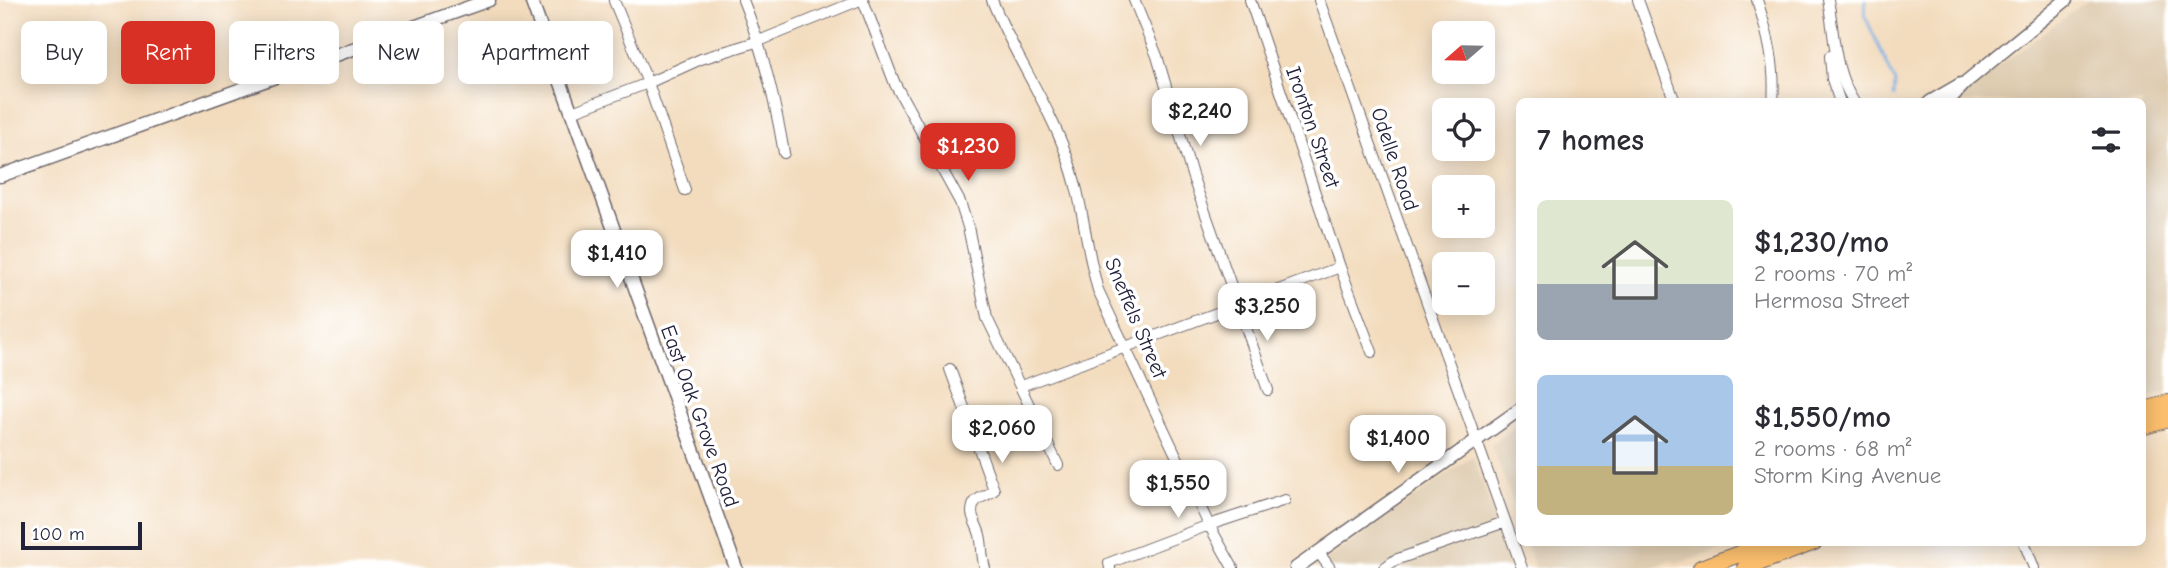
<!DOCTYPE html>
<html lang="en">
<head>
<meta charset="utf-8">
<style>
	:root { --surface:#fff; --page:#f7f7f7; --text:#2b2b33; --muted:#7c7c81; --accent:#d93025 }
	body { margin:0; font-family:"Comic Neue",sans-serif; background:var(--page); color:var(--text); height:100vh; display:flex; flex-direction:column; font-size:26px; white-space:nowrap }
	* { box-sizing:border-box; margin:0 }
	p { font-size:23px; color:var(--muted) }
	.icon { flex:none; width:38px; height:38px; fill:none; stroke:currentColor; stroke-width:2; stroke-linecap:round; stroke-linejoin:round }
	.map { position:relative; flex:1; overflow:hidden }
	.panel { position:absolute; left:1516px; top:98px; width:630px; height:448px; display:flex; flex-direction:column; background:var(--surface); border-radius:10px; box-shadow:0 4px 18px #0003 }
	.panel>* { flex:none }
	.banner { position:absolute; left:21px; top:21px; width:665px; height:63px; display:flex; gap:14px }
	.needle { width:46px; rotate:250deg }
	.fabs { position:absolute; left:1432px; top:21px; display:grid; gap:14px }
	.fabs a { display:grid; place-items:center; width:63px; height:63px; border-radius:10px; background:var(--surface); box-shadow:0 4px 18px #0003; font-size:35px }
	.scale { position:absolute; left:21px; bottom:18px; width:121px; box-sizing:border-box; padding-left:7px; border:4px solid #22223b; border-top:0; font-size:19px; line-height:24px; white-space:nowrap; color:#22223b; -webkit-text-stroke:5px #fff; paint-order:stroke }
	.price { position:absolute; translate:-50% -60px; padding:0 16px; border-radius:14px; background:#fff; color:#222; font-size:23px; line-height:46px; filter:drop-shadow(0 2px 4px #0008) }
	.price::after { content:''; position:absolute; left:50%; top:42px; width:21px; height:16px; margin-left:-10px; background:inherit; clip-path:polygon(0 0,100% 0,50% 100%) }
	.price.selected { background:var(--accent); color:#fff }
	ul { padding:0; list-style:none }
	li { display:flex; align-items:center; gap:21px; height:175px; padding:0 21px }
	li span { display:grid; place-items:center; flex:none; width:196px; height:140px; border-radius:10px; color:#555 }
	li>.icon { margin-inline-start:auto }
	span .icon { width:84px; height:84px; fill:#fffc; stroke-width:1 }
	li b { font-size:30px }
	h2 { display:flex; justify-content:space-between; align-items:center; height:84px; padding:0 21px; font-size:30px }
	.chip { padding:0 24px; border-radius:10px; background:var(--surface); box-shadow:0 4px 18px #0003; font-size:24px; line-height:63px }
	.chip.selected { background:var(--accent); color:#fff }
	.map>svg:first-child { display:block }
	.built { fill:#dfcdb2 }
	.lines { fill:none; stroke-linecap:round; stroke-linejoin:round }
	.stream { stroke:#75ade5; stroke-width:2.5 }
	.minor-casing { stroke:#6b6368; stroke-width:12 }
	.tertiary-casing { stroke:#6b6368; stroke-width:15 }
	.trunk-casing { stroke:#6b6368; stroke-width:18 }
	.minor { stroke:#fff; stroke-width:10 }
	.tertiary { stroke:#fff; stroke-width:12 }
	.trunk { stroke:#fabe6d; stroke-width:16 }
	.labels { text-anchor:middle; stroke-width:7; stroke-linejoin:round; paint-order:stroke }
	.street-label { font-size:21px; fill:#22223b; stroke:#fff }
</style>
</head>
<body>
<div class="map">
<svg width="2168" height="568" viewBox="0 0 2168 568">
	<rect width="100%" height="100%" fill="#fff"/>
	<filter id="ink" filterUnits="userSpaceOnUse"><feTurbulence type="fractalNoise" baseFrequency=".0143" numOctaves="2"/><feDisplacementMap in="SourceGraphic" scale="14" xChannelSelector="R" yChannelSelector="G"/><feConvolveMatrix kernelMatrix="1 2 1 2 8 2 1 2 1" color-interpolation-filters="sRGB"/></filter>
	<filter id="wash" filterUnits="userSpaceOnUse"><feTurbulence type="fractalNoise" baseFrequency=".00686" numOctaves="4" result="noise"/><feDisplacementMap in="SourceGraphic" scale="28" xChannelSelector="R" yChannelSelector="G"/><feGaussianBlur stdDeviation="1.57" result="paint"/><feColorMatrix in="noise" values="0 0 0 0 0 0 0 0 0 0 0 0 0 0 0 0 0 1.4 0 .05"/><feComposite in="paint" operator="in"/></filter>
	<g filter="url(#wash)">
		<rect width="100%" height="100%" fill="#f3dcbd"/>
		<path class="built" d="M2088,0H2168V391L2142,399V102H1950Z
			M1519,423V518L1491,445Z
			M1473,456L1513,568H1315Z
			M1526,543V542L1738,543L1687,561L1677,563L1670,561L1651,568H1535Z"/>
		<g class="lines">
			<path class="stream" d="M1866,0L1865,16L1895,82L1894,97
				M1730,550L1737,542"/>
		</g>
	</g>
	<g filter="url(#ink)">
		<g class="lines">
			<g class="minor-casing">
				<path id="minor" d="M743,0C763,50 775,100 784,153
					M863,0L895,84L960,202L968,227L987,318L1058,465
					M992,0C1013,54 1047,101 1066,154C1083,198 1085,245 1098,290L1209,525L1233,568
					M1134,0L1157,56L1192,175L1268,390
					M1250,0L1340,267L1372,352
					M1319,0L1522,568
					M1638,0L1675,102
					M1757,0C1768,34 1776,66 1773,102
					M1828,0C1835,36 1833,70 1854,102
					M614,1L648,83L685,190
					M1830,56L1832,79L1840,102
					M572,112L648,83L701,59L759,41L860,0
					M950,369L994,490C988,496 980,496 975,502C972,506 972,509 972,513C973,520 978,527 980,535C983,547 981,556 985,568
					M1021,386L1340,267
					M2024,542L2034,568
					M1319,553L1330,568
					M1110,568L1109,563L1209,525L1285,500
					M1384,568L1395,560L1505,522"/>
			</g>
			<g class="tertiary-casing">
				<path id="tertiary" d="M531,0L736,568
					M1930,102L1961,84
					M1947,102L1967,81L2066,0
					M0,176L489,0
					M1296,568L1519,410"/>
			</g>
			<g class="trunk-casing">
				<path id="trunk" d="M2142,411L2168,403
					M2142,427L2168,419
					M1701,568L1772,542
					M1745,568L1814,542"/>
			</g>
			<use href="#minor" class="minor"/>
			<use href="#tertiary" class="tertiary"/>
			<use href="#trunk" class="trunk"/>
		</g>
	</g>
	<g class="labels">
		<g class="street-label">
			<text transform="translate(1313 127) rotate(71)" y="7">Ironton Street</text>
			<text transform="translate(1395 159) rotate(71)" y="7">Odelle Road</text>
			<text transform="translate(1136 318) rotate(67)" y="7">Sneffels Street</text>
			<text transform="translate(700 416) rotate(70)" y="7">East Oak Grove Road</text>
		</g>
	</g>
</svg>
<div class="fabs">
<a><svg class="needle" viewBox="-14 -14 28 28"><path d="M0-13l5 13h-10z" fill="#e53935"/><path d="M0 13l5-13h-10z" fill="#7c7c81"/></svg></a>
<a><svg class="icon" aria-label="locate" viewBox="0 0 24 24"><circle cx="12" cy="12" r="6"/><path d="M12 2v4M12 18v4M2 12h4M18 12h4"/></svg></a>
<a>+</a>
<a>−</a>
</div>
<div class="scale">100 m</div>
<b class="price" style="left:1200px;top:148px">$2,240</b>
<b class="price selected" style="left:968px;top:183px">$1,230</b>
<b class="price" style="left:617px;top:290px">$1,410</b>
<b class="price" style="left:1267px;top:343px">$3,250</b>
<b class="price" style="left:1002px;top:465px">$2,060</b>
<b class="price" style="left:1398px;top:475px">$1,400</b>
<b class="price" style="left:1178px;top:520px">$1,550</b>
<div class="banner">
<a class="chip">Buy</a>
<a class="chip selected">Rent</a>
<a class="chip">Filters</a>
<a class="chip">New</a>
<a class="chip">Apartment</a>
</div>
<section class="panel">
<h2>7 homes<svg class="icon" aria-label="filters" viewBox="0 0 24 24"><path d="M4 7h16M4 17h16"/><circle cx="9" cy="7" r="2"/><circle cx="15" cy="17" r="2"/></svg></h2>
<ul>
<li><span style="background:linear-gradient(#dfe7d0 60%,#9aa5b1 0)"><svg class="icon" aria-label="home" viewBox="0 0 24 24"><path d="M3 11l9-7 9 7M6 9v11h12V9"/></svg></span><div><b>$1,230/mo</b><p>2 rooms · 70 m²</p><p>Hermosa Street</p></div></li>
<li><span style="background:linear-gradient(#a9c7e8 65%,#c2b280 0)"><svg class="icon" aria-label="home" viewBox="0 0 24 24"><path d="M3 11l9-7 9 7M6 9v11h12V9"/></svg></span><div><b>$1,550/mo</b><p>2 rooms · 68 m²</p><p>Storm King Avenue</p></div></li>
</ul>
</section>
</div>
</body>
</html>
